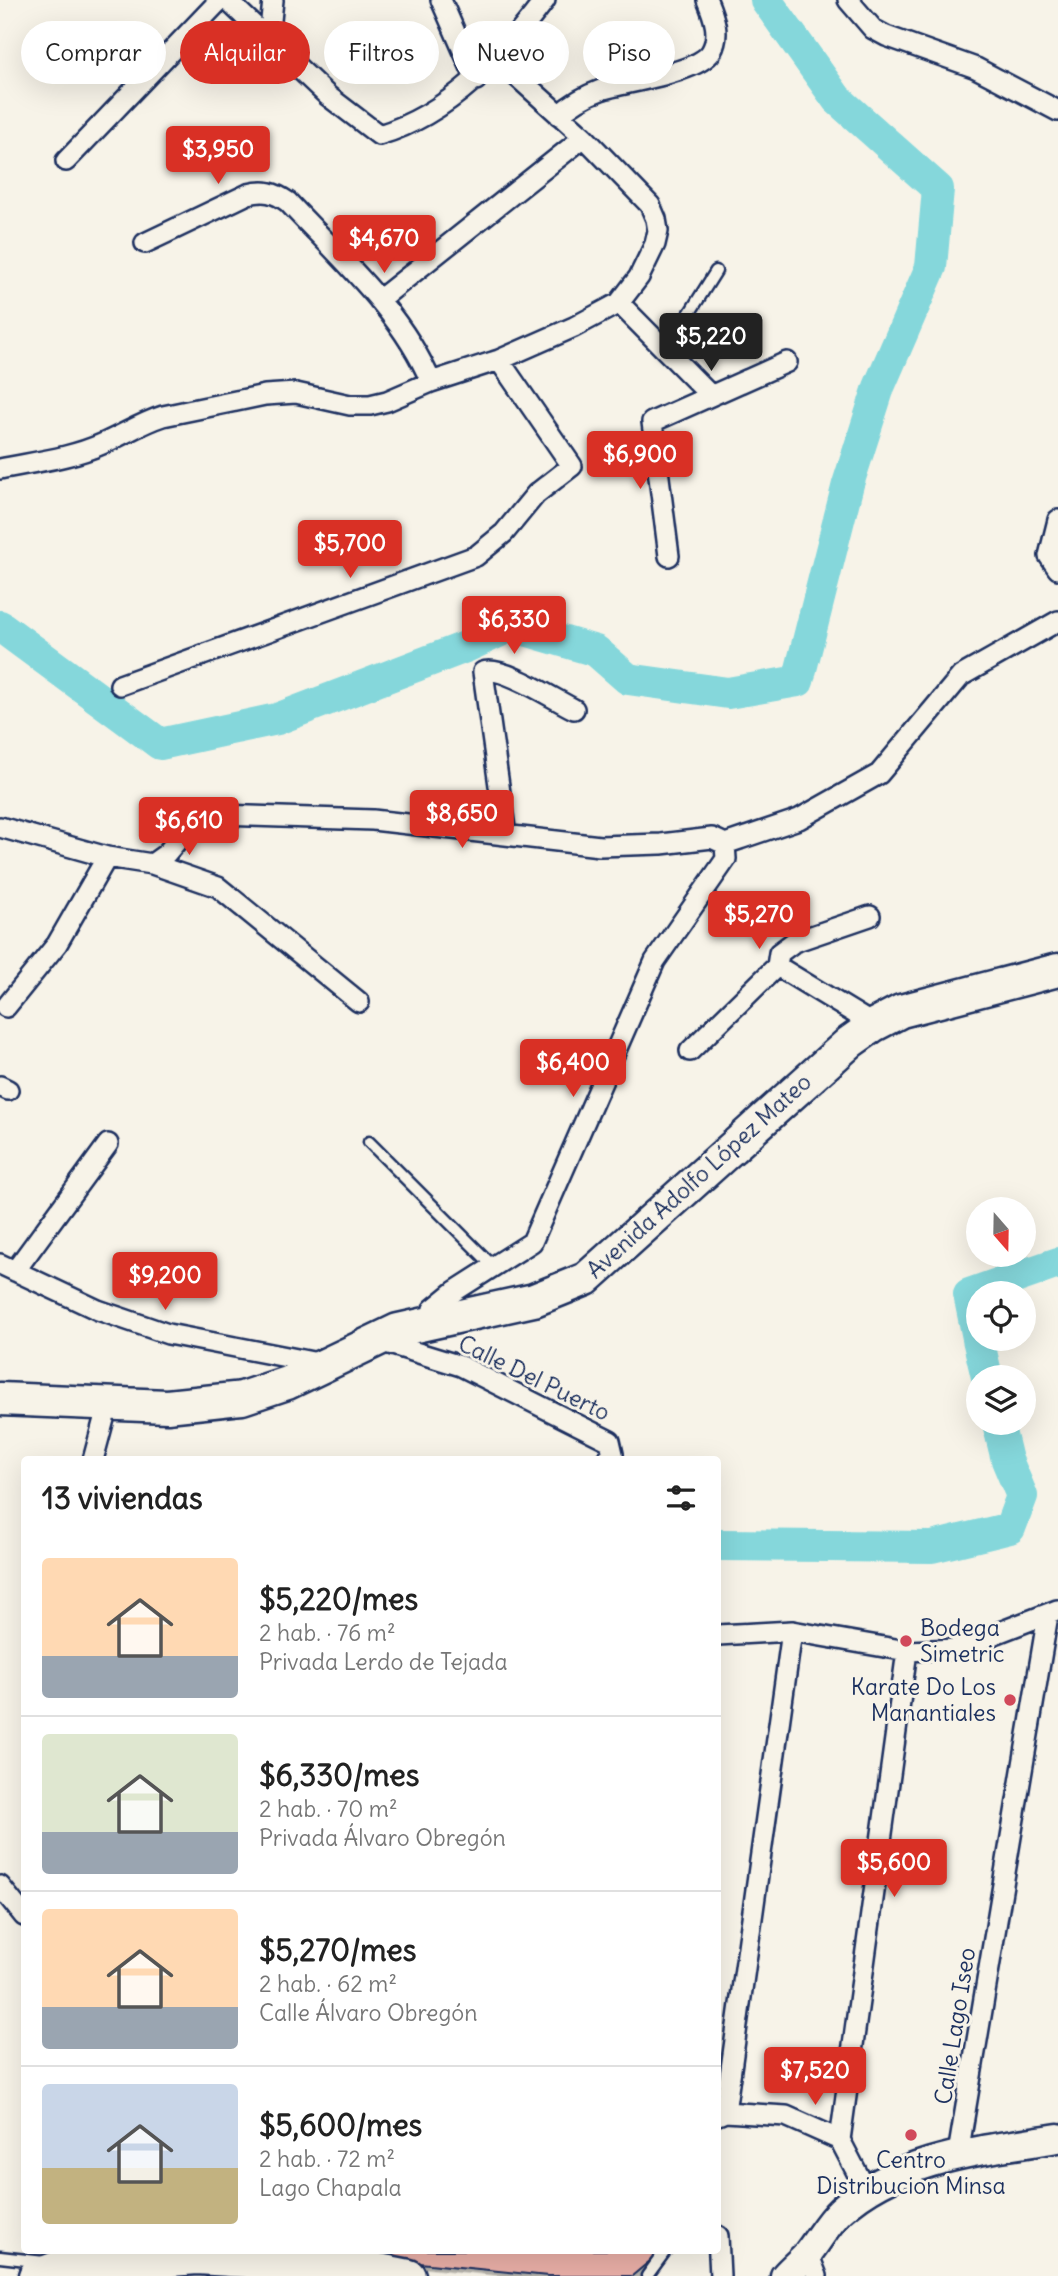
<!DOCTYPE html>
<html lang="es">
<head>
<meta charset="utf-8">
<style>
	:root { --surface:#fff; --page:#f2f2f2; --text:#222; --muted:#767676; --line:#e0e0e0; --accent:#d93025 }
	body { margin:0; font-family:Delius,sans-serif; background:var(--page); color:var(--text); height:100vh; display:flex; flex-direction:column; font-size:26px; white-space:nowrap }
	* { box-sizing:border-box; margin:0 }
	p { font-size:23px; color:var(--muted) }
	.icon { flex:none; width:38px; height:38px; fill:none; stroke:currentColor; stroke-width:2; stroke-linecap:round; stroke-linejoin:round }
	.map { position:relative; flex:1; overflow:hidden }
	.panel { position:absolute; left:21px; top:1456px; width:700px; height:798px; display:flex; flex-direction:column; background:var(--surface); border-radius:7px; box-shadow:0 7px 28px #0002 }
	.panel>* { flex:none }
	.top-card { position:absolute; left:21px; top:21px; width:700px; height:63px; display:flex; gap:14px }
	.needle { width:46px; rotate:160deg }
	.fabs { position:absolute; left:966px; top:1197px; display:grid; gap:14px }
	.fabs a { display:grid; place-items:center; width:70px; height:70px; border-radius:50%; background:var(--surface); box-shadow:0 7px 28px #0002; font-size:35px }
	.price { position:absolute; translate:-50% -60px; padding:0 16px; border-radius:7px; background:var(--accent); color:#fff; font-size:23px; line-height:46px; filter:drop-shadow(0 2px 4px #0008) }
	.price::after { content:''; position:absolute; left:50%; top:42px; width:21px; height:16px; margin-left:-10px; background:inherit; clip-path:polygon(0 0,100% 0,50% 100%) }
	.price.selected { background:#222; color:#fff }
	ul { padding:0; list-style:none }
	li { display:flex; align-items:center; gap:21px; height:175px; padding:0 21px }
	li+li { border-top:2px solid var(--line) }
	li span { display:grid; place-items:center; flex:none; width:196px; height:140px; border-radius:7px; color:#555 }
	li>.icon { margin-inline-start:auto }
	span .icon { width:84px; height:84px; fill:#fffc; stroke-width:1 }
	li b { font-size:30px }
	h2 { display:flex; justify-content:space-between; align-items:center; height:84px; padding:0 21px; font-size:30px }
	.chip { padding:0 24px; border-radius:32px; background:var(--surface); box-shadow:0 7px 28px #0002; font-size:24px; line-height:63px }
	.chip.selected { background:var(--accent); color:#fff }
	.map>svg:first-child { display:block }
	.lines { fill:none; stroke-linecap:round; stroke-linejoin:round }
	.river { stroke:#85d7db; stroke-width:32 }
	.building { fill:#e8aea6; stroke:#1b2f5e; stroke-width:2; filter:url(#shadow) }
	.service-casing { stroke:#1b2f5e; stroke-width:15 }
	.minor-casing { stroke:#1b2f5e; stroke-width:24 }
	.secondary-casing { stroke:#1b2f5e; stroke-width:33 }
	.primary-casing { stroke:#1b2f5e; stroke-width:37 }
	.service { stroke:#f7f3e8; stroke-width:10 }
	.minor { stroke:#f7f3e8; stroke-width:19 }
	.secondary { stroke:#f7f3e8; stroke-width:28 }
	.primary { stroke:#f7f3e8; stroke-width:32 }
	.poi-dot { fill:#d1495b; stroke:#f7f3e8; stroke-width:2.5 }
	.labels { text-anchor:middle; stroke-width:6; stroke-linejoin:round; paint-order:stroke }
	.street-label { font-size:23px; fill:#1b2f5e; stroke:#f7f3e8 }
	.poi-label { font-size:23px; fill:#1b2f5e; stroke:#f7f3e8; text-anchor:start }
</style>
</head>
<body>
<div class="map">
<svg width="1058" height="2276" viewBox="0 0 1058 2276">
	<defs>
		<filter id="shadow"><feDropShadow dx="7" dy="4.5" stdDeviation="0" flood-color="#0004"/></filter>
	</defs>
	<rect width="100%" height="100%" fill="#f7f3e8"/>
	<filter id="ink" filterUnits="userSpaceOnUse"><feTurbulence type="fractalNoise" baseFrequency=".0143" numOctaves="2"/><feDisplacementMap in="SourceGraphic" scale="14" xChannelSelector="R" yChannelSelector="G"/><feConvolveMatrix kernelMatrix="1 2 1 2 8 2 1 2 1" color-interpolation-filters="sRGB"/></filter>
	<g filter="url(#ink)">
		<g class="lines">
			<path class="river" d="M0,626L160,744L277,719L468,646L511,626L596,651L628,679L728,693L798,681L848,484L879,387L931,267L938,189L837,99L766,0
				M978,1338L969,1294L1058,1263
				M978,1339L987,1377
				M718,1545L932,1547L1010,1528L1022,1496L1007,1460L998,1423"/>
		</g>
		<path class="building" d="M357,2250H660L657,2255L632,2276H548L400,2261Z"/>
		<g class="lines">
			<g class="service-casing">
				<path id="service" d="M663,346L684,322L716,271
					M369,1142L494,1267
					M0,2257L44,2262
					M647,2276L666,2250"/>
			</g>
			<g class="minor-casing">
				<path id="minor" d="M227,0L328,96L379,135C450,114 502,57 545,0
					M441,0L476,80
					M848,0L873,29L886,36L976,68L1058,111
					M269,41L273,0
					M559,115C572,103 584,96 601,90C625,82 698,73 711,52C721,35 714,17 707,0
					M66,161L220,0
					M145,243L248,194C265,190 274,192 288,202C339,257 401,311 431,382
					M379,300L584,137
					M619,303L710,395
					M0,469C34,462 71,458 102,444C123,435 141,423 163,416L265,395L296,393L350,405H370L387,401L431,382L499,360L574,327L619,303L639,277L655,244L658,231L656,219L650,205L584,137L513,73L488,69
					M1058,520L1049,556L1058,569
					M669,556L652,422L787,362
					M120,685L476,556L504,533L536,494L572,466L499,360
					M0,827L107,857L152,864L218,887L359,1002
					M506,835L483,672C501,664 555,700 574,709
					M725,844L799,819L879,774L961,676L1058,621
					M152,864L166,854L182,835L202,818L218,815L373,820L600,846L661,844L712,838L725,844
					M777,966L874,1025
					M6,1007L57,944L107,857
					M690,1051L777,966L779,953L794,942L870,916
					M0,1086L8,1090
					M0,1264L98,1310L168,1334L323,1364
					M15,1271L108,1144
					M435,1322L433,1309L455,1291L532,1242L655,961L726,859L725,844
					M376,1340L461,1366L610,1441L613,1454L606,1460
					M93,1460L108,1404
					M718,1635L792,1631L907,1651L956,1649L1057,1610
					M0,1886L24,1916
					M725,2112L792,1631
					M718,2115L725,2112L786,2116L840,2140L866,2190
					M840,2140L907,1651
					M958,2154L1048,1615
					M718,2236L720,2276
					M808,2253L817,2276"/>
			</g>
			<g class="secondary-casing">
				<path id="secondary" d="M785,2276C792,2268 801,2261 808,2253C819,2239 828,2222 841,2210C899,2157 984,2150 1058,2138"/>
			</g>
			<g class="primary-casing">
				<path id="primary" d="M0,1399L167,1406L242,1398L287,1383L398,1330L534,1300L586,1279L850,1042L874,1025L901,1011L1058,970
					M307,2256L409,2276
					M35,2276L105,2250
					M87,2276L120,2264L197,2258L264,2262L331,2276"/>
			</g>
			<use href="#service" class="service"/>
			<use href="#minor" class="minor"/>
			<use href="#secondary" class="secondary"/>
			<use href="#primary" class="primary"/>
		</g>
	</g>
	<g class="poi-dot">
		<circle cx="906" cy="1641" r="7"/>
		<circle cx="1010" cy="1700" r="7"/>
		<circle cx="911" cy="2135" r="7"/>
	</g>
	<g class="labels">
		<g class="street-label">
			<text transform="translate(699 1176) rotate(-42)" y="8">Avenida Adolfo López Mateo</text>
			<text transform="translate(534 1378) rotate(26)" y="8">Calle Del Puerto</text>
			<text transform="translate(955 2026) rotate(-81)" y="8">Calle Lago Iseo</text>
		</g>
		<g class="poi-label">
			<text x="920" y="1636">Bodega<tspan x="920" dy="26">Simetric</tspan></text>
			<text x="996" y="1695" text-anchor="end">Karate Do Los<tspan x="996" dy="26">Manantiales</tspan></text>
			<text x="911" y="2168" text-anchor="middle">Centro<tspan x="911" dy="26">Distribucion Minsa</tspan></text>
		</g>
	</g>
</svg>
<div class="fabs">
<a><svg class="needle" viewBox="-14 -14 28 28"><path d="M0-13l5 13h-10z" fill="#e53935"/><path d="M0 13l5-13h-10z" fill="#767676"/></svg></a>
<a><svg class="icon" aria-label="locate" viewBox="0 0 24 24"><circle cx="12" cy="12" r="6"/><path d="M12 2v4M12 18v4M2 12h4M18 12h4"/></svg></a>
<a><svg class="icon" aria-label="layers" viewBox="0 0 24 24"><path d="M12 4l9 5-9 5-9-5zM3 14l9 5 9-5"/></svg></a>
</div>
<b class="price" style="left:218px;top:186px">$3,950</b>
<b class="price" style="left:384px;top:275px">$4,670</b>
<b class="price selected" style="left:711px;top:373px">$5,220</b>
<b class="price" style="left:640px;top:491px">$6,900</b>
<b class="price" style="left:350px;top:580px">$5,700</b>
<b class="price" style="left:514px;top:656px">$6,330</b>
<b class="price" style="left:462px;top:850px">$8,650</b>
<b class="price" style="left:189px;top:857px">$6,610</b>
<b class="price" style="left:759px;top:951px">$5,270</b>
<b class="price" style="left:573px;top:1099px">$6,400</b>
<b class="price" style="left:165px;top:1312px">$9,200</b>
<b class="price" style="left:894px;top:1899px">$5,600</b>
<b class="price" style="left:815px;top:2107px">$7,520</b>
<div class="top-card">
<a class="chip">Comprar</a>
<a class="chip selected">Alquilar</a>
<a class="chip">Filtros</a>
<a class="chip">Nuevo</a>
<a class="chip">Piso</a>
</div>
<section class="panel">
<h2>13 viviendas<svg class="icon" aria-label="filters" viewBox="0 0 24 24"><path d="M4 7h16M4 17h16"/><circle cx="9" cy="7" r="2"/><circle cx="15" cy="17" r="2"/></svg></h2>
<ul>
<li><span style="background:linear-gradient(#ffd9b3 70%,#9aa5b1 0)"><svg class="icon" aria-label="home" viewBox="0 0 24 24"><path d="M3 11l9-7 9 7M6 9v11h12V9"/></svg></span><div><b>$5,220/mes</b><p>2 hab. · 76 m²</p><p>Privada Lerdo de Tejada</p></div></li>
<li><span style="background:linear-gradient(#dfe7d0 70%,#9aa5b1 0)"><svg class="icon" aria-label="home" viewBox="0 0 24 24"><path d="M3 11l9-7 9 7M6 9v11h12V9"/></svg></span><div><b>$6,330/mes</b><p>2 hab. · 70 m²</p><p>Privada Álvaro Obregón</p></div></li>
<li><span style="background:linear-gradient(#ffd9b3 70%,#9aa5b1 0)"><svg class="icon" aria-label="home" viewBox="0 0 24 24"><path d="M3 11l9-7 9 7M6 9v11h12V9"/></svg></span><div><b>$5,270/mes</b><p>2 hab. · 62 m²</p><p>Calle Álvaro Obregón</p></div></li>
<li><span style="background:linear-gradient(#c9d6e8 60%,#c2b280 0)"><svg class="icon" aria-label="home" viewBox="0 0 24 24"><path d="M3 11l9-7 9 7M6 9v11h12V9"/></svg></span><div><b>$5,600/mes</b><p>2 hab. · 72 m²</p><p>Lago Chapala</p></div></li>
</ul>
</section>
</div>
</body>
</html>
